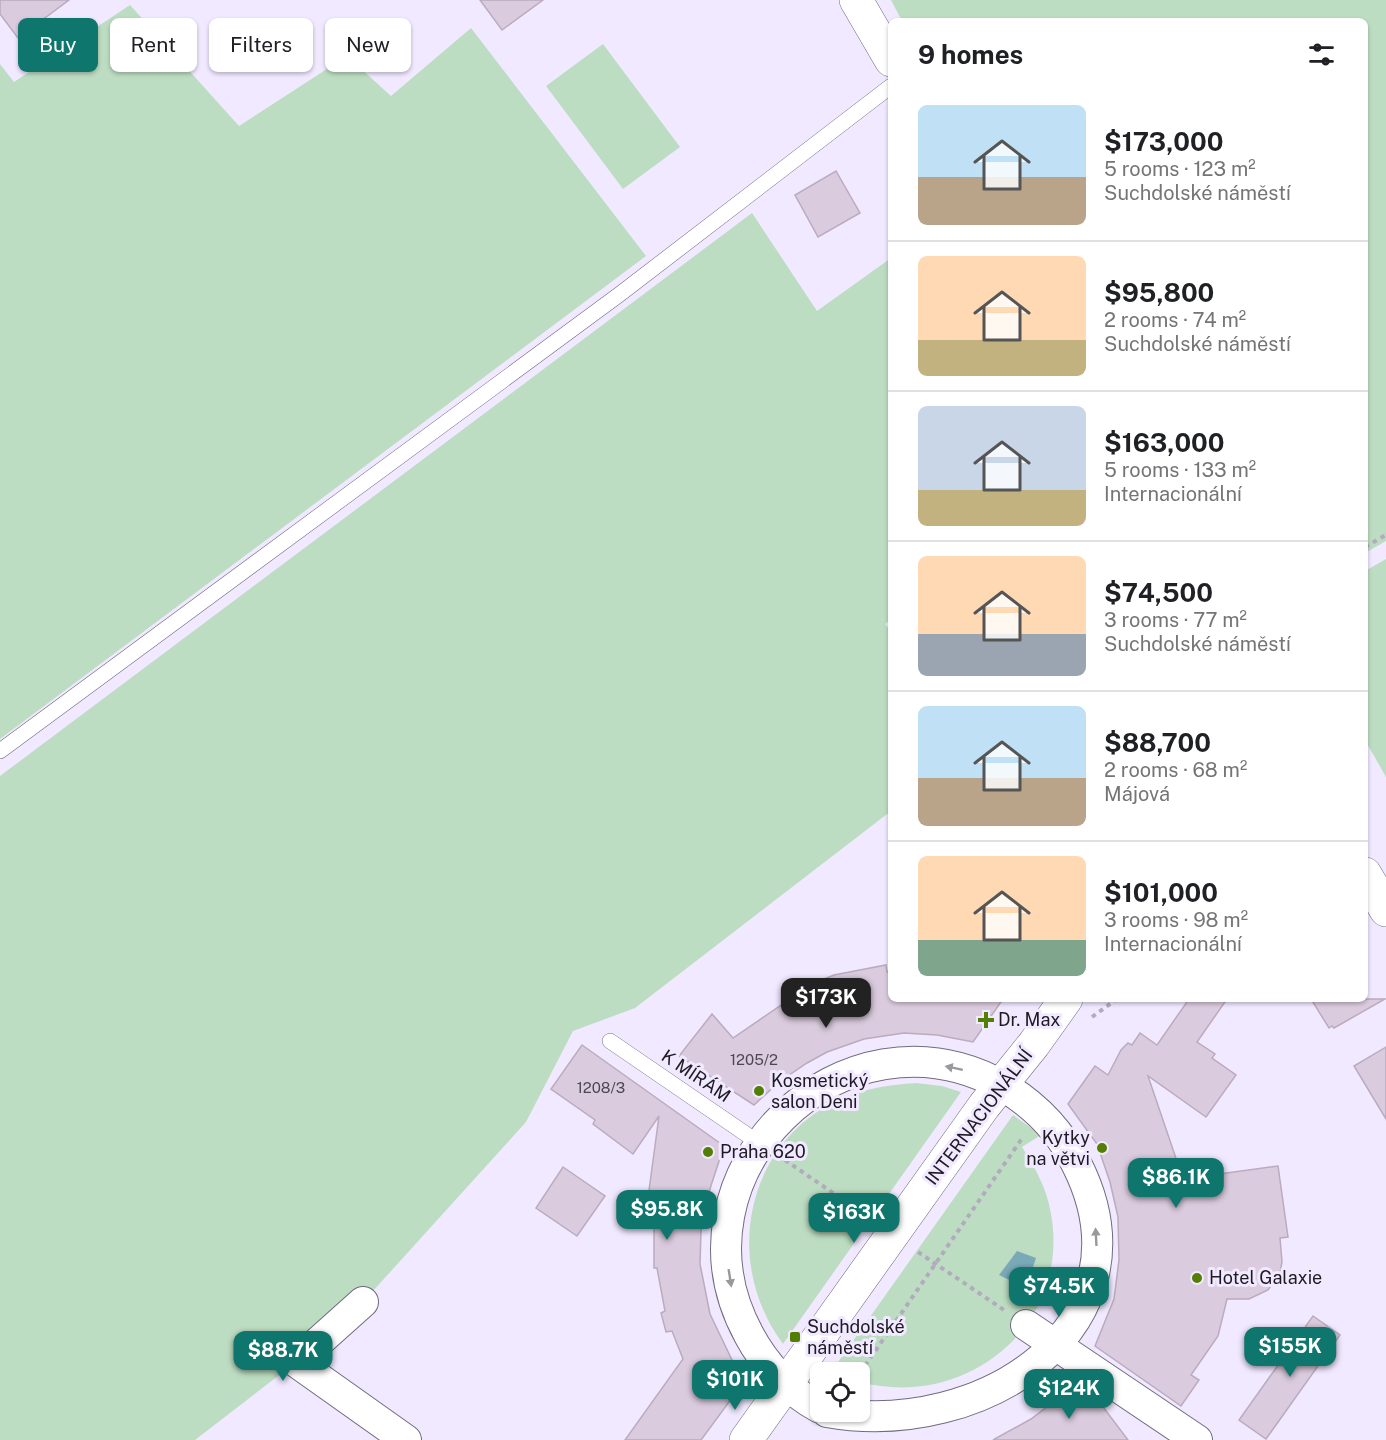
<!DOCTYPE html>
<html lang="en">
<head>
<meta charset="utf-8">
<style>
	:root { --surface:#fff; --page:#f6f6f6; --text:#202124; --muted:#757577; --line:#e0e0e0; --accent:#0f766e }
	body { margin:0; font-family:"Public Sans",sans-serif; background:var(--page); color:var(--text); height:100vh; display:flex; flex-direction:column; font-size:22px; white-space:nowrap }
	* { box-sizing:border-box; margin:0 }
	p { font-size:20px; color:var(--muted) }
	.icon { flex:none; width:33px; height:33px; fill:none; stroke:currentColor; stroke-width:2; stroke-linecap:round; stroke-linejoin:round }
	.map { position:relative; flex:1; overflow:hidden }
	.drawer { position:absolute; left:888px; top:18px; width:480px; height:984px; display:flex; flex-direction:column; background:var(--surface); border-radius:9px; box-shadow:0 2px 4px #0004 }
	.drawer>* { flex:none }
	.guide { position:absolute; left:18px; top:18px; width:570px; height:54px; display:flex; gap:12px }
	.fabs { position:absolute; left:810px; top:1362px; display:grid; gap:12px }
	.fabs a { display:grid; place-items:center; width:60px; height:60px; border-radius:9px; background:var(--surface); box-shadow:0 2px 4px #0004; font-size:30px }
	.price { position:absolute; translate:-50% -51px; padding:0 14px; border-radius:12px; background:var(--accent); color:#fff; font-size:20px; line-height:39px; filter:drop-shadow(0 2px 3px #0008) }
	.price::after { content:''; position:absolute; left:50%; top:36px; width:18px; height:14px; margin-left:-9px; background:inherit; clip-path:polygon(0 0,100% 0,50% 100%) }
	.price.current { background:#222; color:#fff }
	ul { padding:0; list-style:none }
	li { display:flex; align-items:center; gap:18px; height:150px; padding:0 30px }
	li+li { border-top:2px solid var(--line) }
	li span { display:grid; place-items:center; flex:none; width:168px; height:120px; border-radius:9px; color:#555 }
	li>.icon { margin-inline-start:auto }
	span .icon { width:72px; height:72px; fill:#fffc; stroke-width:1 }
	li b { font-size:26px }
	h2 { display:flex; justify-content:space-between; align-items:center; height:72px; padding:0 30px; font-size:26px }
	.chip { padding:0 21px; border-radius:9px; background:var(--surface); box-shadow:0 2px 4px #0004; font-size:21px; line-height:54px }
	.chip.current { background:var(--accent); color:#fff }
	.map>svg:first-child { display:block }
	.green { fill:#bdddc2 }
	.water { fill:#7aaab8 }
	.building { fill:#dacbde; stroke:#baabbe; stroke-width:1.5 }
	.lines { fill:none; stroke-linecap:round; stroke-linejoin:round }
	.lane-casing { stroke:#726b7e; stroke-width:16 }
	.street-casing { stroke:#726b7e; stroke-width:32 }
	.secondary-casing { stroke:#726b7e; stroke-width:34 }
	.path { stroke:#b2abbd; stroke-width:4; stroke-dasharray:4.5 4.5; stroke-linecap:butt }
	.lane { stroke:#fff; stroke-width:15 }
	.street { stroke:#fff; stroke-width:30 }
	.secondary { stroke:#fff; stroke-width:33 }
	.oneway { fill:#9a989c }
	.poi-dot { fill:#517e03; stroke:#f1e9ff; stroke-width:2 }
	.labels { text-anchor:middle; stroke-width:6; stroke-linejoin:round; paint-order:stroke }
	.number-label { font-size:15px; fill:#4d4752 }
	.poi-label { font-size:18px; fill:#1e1b23; stroke:#f1e9ff; text-anchor:start }
	.street-label { font-size:18px; fill:#1e1b23; stroke:#f1e9ff }
</style>
</head>
<body>
<div class="map">
<svg width="1386" height="1440" viewBox="0 0 1386 1440">
	<rect width="100%" height="100%" fill="#f1e9ff"/>
	<path class="green" d="M891,0H1386V541L1365,553V21H902Z
		M130,5L239,126L347,56L391,96L471,28L646,256L0,739V64L14,82Z
		M603,44L680,147L623,189L546,86Z
		M752,213L817,311L891,258V619L885,624L891,632V811L635,1008L573,1031L526,1122L363,1302L296,1362L195,1440H0V776Z
		M1386,559V777L1365,740V571Z
		M916,1083L942,1086L961,1092L783,1344C722,1262 745,1143 840,1099C865,1088 889,1085 916,1083Z
		M1013,1115L1041,1135L1022,1147C1036,1169 1047,1189 1051,1214C1071,1326 965,1410 860,1382V1372H831Z"/>
	<path class="water" d="M1017,1251L1036,1258L1026,1288L999,1275Z"/>
	<path class="building" d="M0,0H69L18,38L0,14Z
		M480,0H543L502,30Z
		M836,171L860,213L818,237L795,195Z
		M886,965L887,972H891V999H1003L973,1042L937,1035L904,1033L864,1039L827,1052L807,1063L779,1082L754,1105L679,1056L712,1014L733,1038L787,1001L784,995L834,975Z
		M1189,999H1227L1197,1042L1215,1054L1212,1058L1236,1075L1206,1117L1148,1076L1183,1179L1278,1166L1288,1237L1280,1238L1282,1262L1280,1273L1268,1290L1249,1299H1227L1218,1336L1191,1375L1199,1380L1181,1406L1095,1346L1114,1299L1119,1260L1118,1217L1110,1182L1097,1144L1068,1104L1095,1066L1108,1075L1121,1050L1128,1043L1132,1045L1140,1033L1157,1045Z
		M1311,999H1385L1334,1028L1332,1026L1329,1028Z
		M582,1045L724,1146L704,1207L701,1231L700,1264L710,1314L743,1383L701,1440H625L683,1359L672,1331L666,1332L661,1313L665,1311L657,1268H654V1215L646,1213L659,1116L633,1154L593,1124L595,1120L551,1089Z
		M1386,1047V1119L1354,1066Z
		M563,1167L605,1196L577,1236L536,1208Z
		M1313,1316L1340,1335L1266,1439L1239,1420Z
		M1079,1382L1088,1387L1128,1440H993L1031,1419Z"/>
	<g class="lines">
		<g class="lane-casing">
			<path id="lane" d="M0,751L620,294L891,86
				M610,1041L759,1143"/>
		</g>
		<g class="street-casing">
			<path id="street" d="M363,1302L296,1362L406,1440
				M1026,1325L1197,1440
				M820,1408C790,1392 765,1365 749,1335C661,1174 844,996 1003,1086C1035,1105 1061,1132 1077,1165C1157,1324 984,1440 827,1412"/>
		</g>
		<g class="secondary-casing">
			<path id="secondary" d="M856,0L891,60
				M1365,874L1386,910
				M746,1440L984,1106L1034,1044L1066,999"/>
		</g>
		<path class="path" d="M1365,547L1386,535
			M1092,1017L1117,999
			M785,1160L868,1217
			M918,1252L1004,1310
			M860,1373L1023,1137"/>
		<use href="#lane" class="lane"/>
		<use href="#street" class="street"/>
		<use href="#secondary" class="secondary"/>
	</g>
	<defs><path id="oneway-solid" d="M-6-.8H1V-3.2L6.5 0L1 3.2V.8H-6Z" transform="scale(1.5)"/></defs>
	<g class="oneway">
		<use href="#oneway-solid" transform="translate(954 1068) rotate(-168)"/>
		<use href="#oneway-solid" transform="translate(1096 1237) rotate(-93)"/>
		<use href="#oneway-solid" transform="translate(730 1278) rotate(81)"/>
	</g>
	<g class="poi-dot">
		<path d="M983 1011h6v6h6v6h-6v6h-6v-6h-6v-6h6z"/>
		<circle cx="759" cy="1091" r="6"/>
		<circle cx="1102" cy="1148" r="6"/>
		<circle cx="708" cy="1152" r="6"/>
		<circle cx="1197" cy="1278" r="6"/>
		<rect x="789" y="1331" width="12" height="12" rx="3"/>
	</g>
	<g class="labels">
		<g class="number-label">
			<text x="754" y="1065">1205/2</text>
			<text x="601" y="1093">1208/3</text>
		</g>
		<g class="poi-label">
			<text x="998" y="1026">Dr. Max</text>
			<text x="771" y="1087">Kosmetický<tspan x="771" dy="21">salon Deni</tspan></text>
			<text x="1090" y="1144" text-anchor="end">Kytky<tspan x="1090" dy="21">na větvi</tspan></text>
			<text x="720" y="1158">Praha 620</text>
			<text x="1209" y="1284">Hotel Galaxie</text>
			<text x="807" y="1333">Suchdolské<tspan x="807" dy="21">náměstí</tspan></text>
		</g>
		<g class="street-label">
			<text transform="translate(696 1076) rotate(34)" y="6">K MÍRÁM</text>
			<text transform="translate(979 1117) rotate(-53)" y="6">INTERNACIONÁLNÍ</text>
		</g>
	</g>
</svg>
<div class="fabs">
<a><svg class="icon" aria-label="locate" viewBox="0 0 24 24"><circle cx="12" cy="12" r="6"/><path d="M12 2v4M12 18v4M2 12h4M18 12h4"/></svg></a>
</div>
<b class="price current" style="left:826px;top:1029px">$173K</b>
<b class="price" style="left:1176px;top:1209px">$86.1K</b>
<b class="price" style="left:667px;top:1241px">$95.8K</b>
<b class="price" style="left:854px;top:1244px">$163K</b>
<b class="price" style="left:1059px;top:1318px">$74.5K</b>
<b class="price" style="left:1290px;top:1378px">$155K</b>
<b class="price" style="left:283px;top:1382px">$88.7K</b>
<b class="price" style="left:735px;top:1411px">$101K</b>
<b class="price" style="left:1069px;top:1420px">$124K</b>
<div class="guide">
<a class="chip current">Buy</a>
<a class="chip">Rent</a>
<a class="chip">Filters</a>
<a class="chip">New</a>
</div>
<section class="drawer">
<h2>9 homes<svg class="icon" aria-label="filters" viewBox="0 0 24 24"><path d="M4 7h16M4 17h16"/><circle cx="9" cy="7" r="2"/><circle cx="15" cy="17" r="2"/></svg></h2>
<ul>
<li><span style="background:linear-gradient(#bfe0f5 60%,#b9a48a 0)"><svg class="icon" aria-label="home" viewBox="0 0 24 24"><path d="M3 11l9-7 9 7M6 9v11h12V9"/></svg></span><div><b>$173,000</b><p>5 rooms · 123 m²</p><p>Suchdolské náměstí</p></div></li>
<li><span style="background:linear-gradient(#ffd9b3 70%,#c2b280 0)"><svg class="icon" aria-label="home" viewBox="0 0 24 24"><path d="M3 11l9-7 9 7M6 9v11h12V9"/></svg></span><div><b>$95,800</b><p>2 rooms · 74 m²</p><p>Suchdolské náměstí</p></div></li>
<li><span style="background:linear-gradient(#c9d6e8 70%,#c2b280 0)"><svg class="icon" aria-label="home" viewBox="0 0 24 24"><path d="M3 11l9-7 9 7M6 9v11h12V9"/></svg></span><div><b>$163,000</b><p>5 rooms · 133 m²</p><p>Internacionální</p></div></li>
<li><span style="background:linear-gradient(#ffd9b3 65%,#9aa5b1 0)"><svg class="icon" aria-label="home" viewBox="0 0 24 24"><path d="M3 11l9-7 9 7M6 9v11h12V9"/></svg></span><div><b>$74,500</b><p>3 rooms · 77 m²</p><p>Suchdolské náměstí</p></div></li>
<li><span style="background:linear-gradient(#bfe0f5 60%,#b9a48a 0)"><svg class="icon" aria-label="home" viewBox="0 0 24 24"><path d="M3 11l9-7 9 7M6 9v11h12V9"/></svg></span><div><b>$88,700</b><p>2 rooms · 68 m²</p><p>Májová</p></div></li>
<li><span style="background:linear-gradient(#ffd9b3 70%,#7fa58c 0)"><svg class="icon" aria-label="home" viewBox="0 0 24 24"><path d="M3 11l9-7 9 7M6 9v11h12V9"/></svg></span><div><b>$101,000</b><p>3 rooms · 98 m²</p><p>Internacionální</p></div></li>
</ul>
</section>
</div>
</body>
</html>
